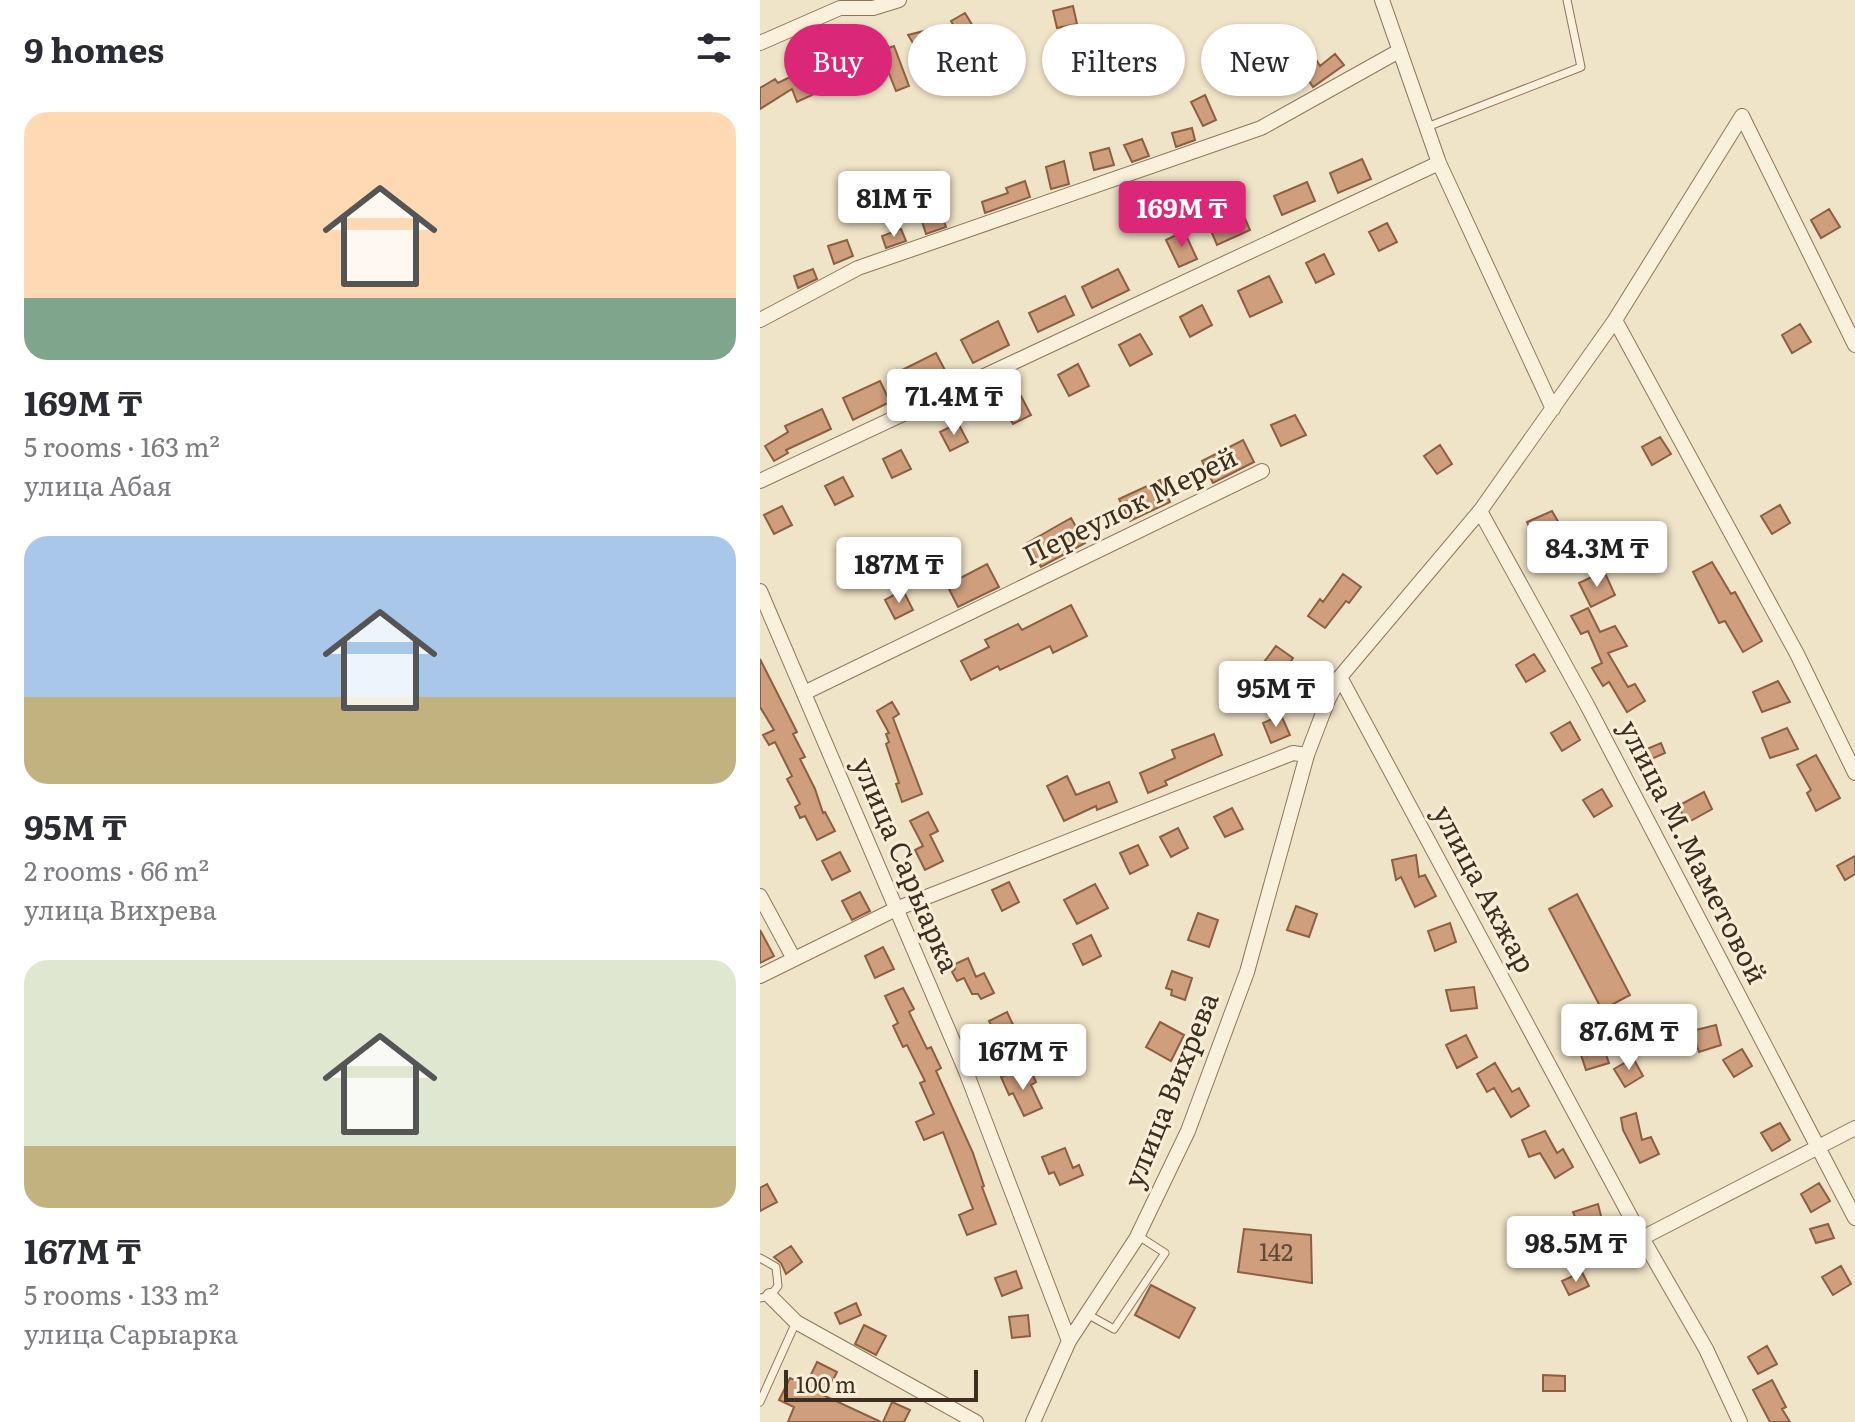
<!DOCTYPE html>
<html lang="en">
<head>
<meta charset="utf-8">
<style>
	:root { --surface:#fff; --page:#f7f7f7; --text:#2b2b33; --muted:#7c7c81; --accent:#db2777 }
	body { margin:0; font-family:Literata,serif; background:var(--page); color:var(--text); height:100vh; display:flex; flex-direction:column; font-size:30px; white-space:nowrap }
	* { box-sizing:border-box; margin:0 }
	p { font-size:26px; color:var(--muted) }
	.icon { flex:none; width:44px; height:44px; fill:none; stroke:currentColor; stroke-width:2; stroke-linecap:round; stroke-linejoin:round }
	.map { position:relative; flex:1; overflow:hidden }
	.panel { display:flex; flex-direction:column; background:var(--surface); width:760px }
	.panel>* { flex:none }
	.banner { position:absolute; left:24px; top:24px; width:760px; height:72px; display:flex; gap:16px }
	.scale { position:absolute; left:24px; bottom:20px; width:194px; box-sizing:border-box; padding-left:8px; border:4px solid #3d2e20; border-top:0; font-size:22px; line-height:28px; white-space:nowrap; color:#3d2e20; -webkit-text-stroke:6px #f7eed8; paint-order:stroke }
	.price { position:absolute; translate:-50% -68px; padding:0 18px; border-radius:8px; background:#fff; color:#222; font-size:26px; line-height:52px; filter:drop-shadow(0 2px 4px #0008) }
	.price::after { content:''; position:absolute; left:50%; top:48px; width:24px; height:18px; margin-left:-12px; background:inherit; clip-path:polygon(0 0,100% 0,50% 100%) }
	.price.on { background:var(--accent); color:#fff }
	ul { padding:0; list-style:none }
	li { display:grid; align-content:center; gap:16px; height:424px; padding:0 24px }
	li span { display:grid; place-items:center; height:248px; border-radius:24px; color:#555 }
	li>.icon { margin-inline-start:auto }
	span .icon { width:144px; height:144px; fill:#fffc; stroke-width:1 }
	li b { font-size:34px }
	h2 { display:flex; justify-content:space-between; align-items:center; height:96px; padding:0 24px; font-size:34px }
	.tag { padding:0 28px; border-radius:36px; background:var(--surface); box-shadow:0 2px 6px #0004; font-size:28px; line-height:72px }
	.tag.on { background:var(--accent); color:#fff }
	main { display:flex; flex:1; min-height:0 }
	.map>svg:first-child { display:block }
	.building { fill:#cf9f7d; stroke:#8d5f41; stroke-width:2 }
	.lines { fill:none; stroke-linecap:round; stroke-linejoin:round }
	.lane-casing { stroke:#8d765c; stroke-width:9 }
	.street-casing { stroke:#8d765c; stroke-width:16 }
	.lane { stroke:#faf1dc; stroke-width:7 }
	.street { stroke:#faf1dc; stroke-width:14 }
	.labels { text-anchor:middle; stroke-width:6; stroke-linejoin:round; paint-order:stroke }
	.number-label { font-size:24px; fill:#624a37 }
	.street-label { font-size:28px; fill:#3d2e20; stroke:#f7eed8 }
</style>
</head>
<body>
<main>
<section class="panel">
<h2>9 homes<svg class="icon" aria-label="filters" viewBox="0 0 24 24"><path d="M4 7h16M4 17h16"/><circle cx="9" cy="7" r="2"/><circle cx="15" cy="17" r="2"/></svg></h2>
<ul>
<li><span style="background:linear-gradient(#ffd9b3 75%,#7fa58c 0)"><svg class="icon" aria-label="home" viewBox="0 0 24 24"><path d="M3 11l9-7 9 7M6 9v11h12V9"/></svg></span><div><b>169M ₸</b><p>5 rooms · 163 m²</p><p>улица Абая</p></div></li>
<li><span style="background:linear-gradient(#a9c7e8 65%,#c2b280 0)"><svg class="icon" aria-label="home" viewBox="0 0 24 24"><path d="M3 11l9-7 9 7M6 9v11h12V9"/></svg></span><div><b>95M ₸</b><p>2 rooms · 66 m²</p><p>улица Вихрева</p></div></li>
<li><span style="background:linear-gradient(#dfe7d0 75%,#c2b280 0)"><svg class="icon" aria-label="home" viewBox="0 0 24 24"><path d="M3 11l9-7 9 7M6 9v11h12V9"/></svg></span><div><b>167M ₸</b><p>5 rooms · 133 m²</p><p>улица Сарыарка</p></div></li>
</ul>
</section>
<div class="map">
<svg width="1095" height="1422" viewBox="0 0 1095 1422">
	<rect width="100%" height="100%" fill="#f0e4c8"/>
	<path class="building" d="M313,6L317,24L297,28L293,11Z
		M205,13L214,28L200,36L191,21Z
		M168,30L178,50L161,56L148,35Z
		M509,45L524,71L503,84L488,58Z
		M134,46L149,86L136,91L124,61L72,76L64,59L78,52L81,59L103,51L105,57Z
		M575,54L584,65L553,87L542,71L557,61L560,66Z
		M40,72L52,95L37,102L32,89L0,109V88L15,79L18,83Z
		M445,95L456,120L443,126L431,102Z
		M432,128L435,140L416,147L412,133Z
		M382,139L389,156L372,162L364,145Z
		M349,148L354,165L334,170L330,153Z
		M602,159L611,179L578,193L570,173Z
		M304,161L309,184L291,189L286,167Z
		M265,181L270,197L225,213L222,202L248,193L246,188Z
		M547,182L555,201L522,215L514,196Z
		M1069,209L1080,227L1061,238L1051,220Z
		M180,211L186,227L166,234L161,218Z
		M482,212L490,230L457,245L449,226Z
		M627,223L637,242L619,251L609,232Z
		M141,229L146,241L126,248L122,236Z
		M424,231L437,259L419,267L406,240Z
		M87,240L93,256L74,264L68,246Z
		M564,254L574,274L556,283L546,263Z
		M53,269L57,279L38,288L34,276Z
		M358,269L369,290L332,308L322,287Z
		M509,276L522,302L490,317L478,291Z
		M305,296L314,315L278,332L269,313Z
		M442,305L452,325L430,337L420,317Z
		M238,321L249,345L213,363L201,340Z
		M1040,324L1051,342L1032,353L1022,335Z
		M380,334L392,354L370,366L359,345Z
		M176,353L187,374L150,391L140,371Z
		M318,364L329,386L309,396L298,375Z
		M120,381L130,402L93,420L83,398Z
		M261,396L271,415L253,424L243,405Z
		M62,409L71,429L26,450L28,453L14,461L5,446L28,432L25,426Z
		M535,415L546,435L521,446L511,425Z
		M198,423L208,442L190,451L180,432Z
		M900,437L911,454L892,465L882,447Z
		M483,440L494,462L453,483L442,461Z
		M680,445L692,464L677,474L664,456Z
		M141,450L151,469L132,478L123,459Z
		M83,477L93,496L75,505L65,486Z
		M400,480L410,502L370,521L359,499Z
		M1020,505L1030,523L1012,534L1001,516Z
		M22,506L32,525L14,534L4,515Z
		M792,511L804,532L791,536L803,557L784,567L774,550L778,547L767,522Z
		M311,518L325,543L281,567L267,543Z
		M952,562L971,594L975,592L1002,641L983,652L965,621L959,623L933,572Z
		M227,564L239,587L198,607L187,585Z
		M844,571L855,595L831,607L819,583Z
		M583,574L601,587L589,603L586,601L565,628L548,616L560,599L563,602Z
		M143,590L153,610L135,619L125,600Z
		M311,605L327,636L293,653L290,646L240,670L238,666L211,680L201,661L229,647L225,640L258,624L262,630Z
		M828,608L840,632L855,626L867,646L848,653L868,687L875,684L885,701L867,712L849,682L843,686L832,668L842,663L828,631L821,634L811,616Z
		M516,646L533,658L522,675L504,662Z
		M774,654L785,671L766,682L756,665Z
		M0,659L37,732L33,734L45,757L40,759L55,789L63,813L65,812L75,831L57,840L45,816L40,818L35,807L40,804L27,779L32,776L15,742L9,745L3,735L14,730L0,707Z
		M1018,681L1030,702L1002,712L993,692Z
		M132,702L139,714L133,718L162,794L142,802L136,784L139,783L126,744L129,742L126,734L129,733L117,711Z
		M521,715L530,735L511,743L503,723Z
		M810,722L820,740L802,751L791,733Z
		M1027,728L1038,749L1010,758L1002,738Z
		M454,734L462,755L405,781L407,785L388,793L380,773L415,758L412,750Z
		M901,743L905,753L887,761L882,751Z
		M1056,755L1080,798L1056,811L1047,793L1051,790L1037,765Z
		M307,776L316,795L349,782L357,802L337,810L336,806L304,821L287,786Z
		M842,789L852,806L834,817L823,800Z
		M944,792L952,809L927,823L918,806Z
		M472,808L483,829L465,837L454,817Z
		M168,812L178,831L170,835L183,861L165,870L155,850L163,846L150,821Z
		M418,828L428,848L411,857L400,837Z
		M378,845L388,865L370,874L360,853Z
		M80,852L90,871L72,880L62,861Z
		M656,855L659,877L665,875L676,896L655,907L641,877L636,880L632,860Z
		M1095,856V874L1085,880L1077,866Z
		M249,882L259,902L242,911L232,890Z
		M335,884L348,908L317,924L304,900Z
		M100,892L110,911L92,920L82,901Z
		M817,894L870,995L842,1010L789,909Z
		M536,906L557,914L549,937L527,930Z
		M438,913L458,920L449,947L428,940Z
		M690,923L696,942L675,951L668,931Z
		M0,930L14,956L0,963Z
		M331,935L341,956L323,965L313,944Z
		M123,947L134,969L115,978L105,956Z
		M208,958L216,977L224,973L234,993L221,999L218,994H212L204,978L197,981L192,972L195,969L193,965Z
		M412,971L432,978L425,1000L411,995L412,990L406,988Z
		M714,987L717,1008L691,1011L686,990Z
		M143,988L154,1009L149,1012L167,1049L171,1047L181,1068L176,1071L213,1153L224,1186L222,1187L236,1224L207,1235L199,1215L213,1209L183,1132L164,1140L156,1122L174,1114L160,1083L165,1081L147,1045L143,1047L133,1026L138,1023L125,996Z
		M247,1012L257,1033L239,1041L229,1021Z
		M400,1022L424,1035L411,1061L386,1047Z
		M956,1025L961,1045L939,1052L932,1031Z
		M706,1035L717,1057L697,1068L686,1045Z
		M844,1049L849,1063L826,1070L821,1055Z
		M982,1049L992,1066L974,1077L963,1060Z
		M873,1058L883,1076L865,1087L854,1069Z
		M735,1063L752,1092L759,1088L769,1106L751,1117L734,1088L727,1092L717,1074Z
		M255,1071L259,1079L272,1073L276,1082L271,1085L282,1108L264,1116L253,1093L249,1095L241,1077Z
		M876,1113L882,1140L891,1137L899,1154L880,1163L863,1130L861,1118Z
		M1020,1123L1030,1140L1012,1151L1001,1133Z
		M785,1131L797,1153L803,1149L813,1167L795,1178L780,1153L769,1157L762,1140Z
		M305,1148L313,1168L319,1165L323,1175L300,1185L294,1172L289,1174L282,1157Z
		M1059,1183L1070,1201L1051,1212L1041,1194Z
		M7,1184L17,1202L0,1211V1188Z
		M838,1204L844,1228L848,1225L859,1243L840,1254L825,1228L820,1229L813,1212Z
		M1068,1224L1074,1238L1056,1243L1050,1229Z
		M484,1229L551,1235L552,1283L478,1272Z
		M31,1246L42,1262L26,1274L21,1263L14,1257Z
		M1081,1266L1091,1284L1073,1295L1062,1277Z
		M256,1271L262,1288L242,1296L235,1278Z
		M822,1272L829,1286L809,1295L802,1281Z
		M391,1285L435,1308L419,1338L375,1315Z
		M96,1303L101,1315L80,1324L75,1313Z
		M268,1315L270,1336L252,1338L249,1317Z
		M104,1325L126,1336L116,1355L95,1344Z
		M1007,1346L1017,1364L998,1374L988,1357Z
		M57,1362L77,1372L65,1396L121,1422H28L34,1407L19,1400L30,1378L46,1385Z
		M783,1375L805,1376V1391H783Z
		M1012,1380L1026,1407L1022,1409L1030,1422H1010L993,1390Z
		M132,1402L150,1410L144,1422H123Z"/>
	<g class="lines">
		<g class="lane-casing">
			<path id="lane" d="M667,127L821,67L807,0
				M0,1258L16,1267L18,1286L10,1296L0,1298
				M327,1314L354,1329L405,1253L377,1235
				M0,1402L36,1322"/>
		</g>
		<g class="street-casing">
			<path id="street" d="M622,0L679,163L793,409
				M0,43L80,8H113L139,0
				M982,116L1095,345
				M0,320L98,268L501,128L639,51
				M855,320L1037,654L1095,773
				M0,481L679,163
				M720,511L827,705L1095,1218
				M0,591L205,1069L309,1341
				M580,677L882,1238L946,1349L980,1422
				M44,693L502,471
				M0,896L34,959
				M0,976L136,909L533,753L547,755L568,700L580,677L720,511L855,320L982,116
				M882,1238L1095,1128
				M10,1296L36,1322L216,1422
				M273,1422L309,1341L376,1239L428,1131L487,972L547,755"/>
		</g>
		<use href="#lane" class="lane"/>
		<use href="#street" class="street"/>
	</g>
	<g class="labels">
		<g class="number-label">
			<text x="516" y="1261">142</text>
		</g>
		<g class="street-label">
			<text transform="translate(370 506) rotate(-26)" y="10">Переулок Мерей</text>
			<text transform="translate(933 852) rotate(63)" y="10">улица М.Маметовой</text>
			<text transform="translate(146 865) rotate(67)" y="10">улица Сарыарка</text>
			<text transform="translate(724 889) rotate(62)" y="10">улица Акжар</text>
			<text transform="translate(411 1090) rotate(-68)" y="10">улица Вихрева</text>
		</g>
	</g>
</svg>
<div class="scale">100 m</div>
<b class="price" style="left:134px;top:239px">81M ₸</b>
<b class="price on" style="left:422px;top:249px">169M ₸</b>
<b class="price" style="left:194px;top:437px">71.4M ₸</b>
<b class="price" style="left:837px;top:589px">84.3M ₸</b>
<b class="price" style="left:139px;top:605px">187M ₸</b>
<b class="price" style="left:516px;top:729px">95M ₸</b>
<b class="price" style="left:869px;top:1072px">87.6M ₸</b>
<b class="price" style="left:263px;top:1092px">167M ₸</b>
<b class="price" style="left:816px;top:1284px">98.5M ₸</b>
<div class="banner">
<a class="tag on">Buy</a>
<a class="tag">Rent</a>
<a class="tag">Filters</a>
<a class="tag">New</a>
</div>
</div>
</main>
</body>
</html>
